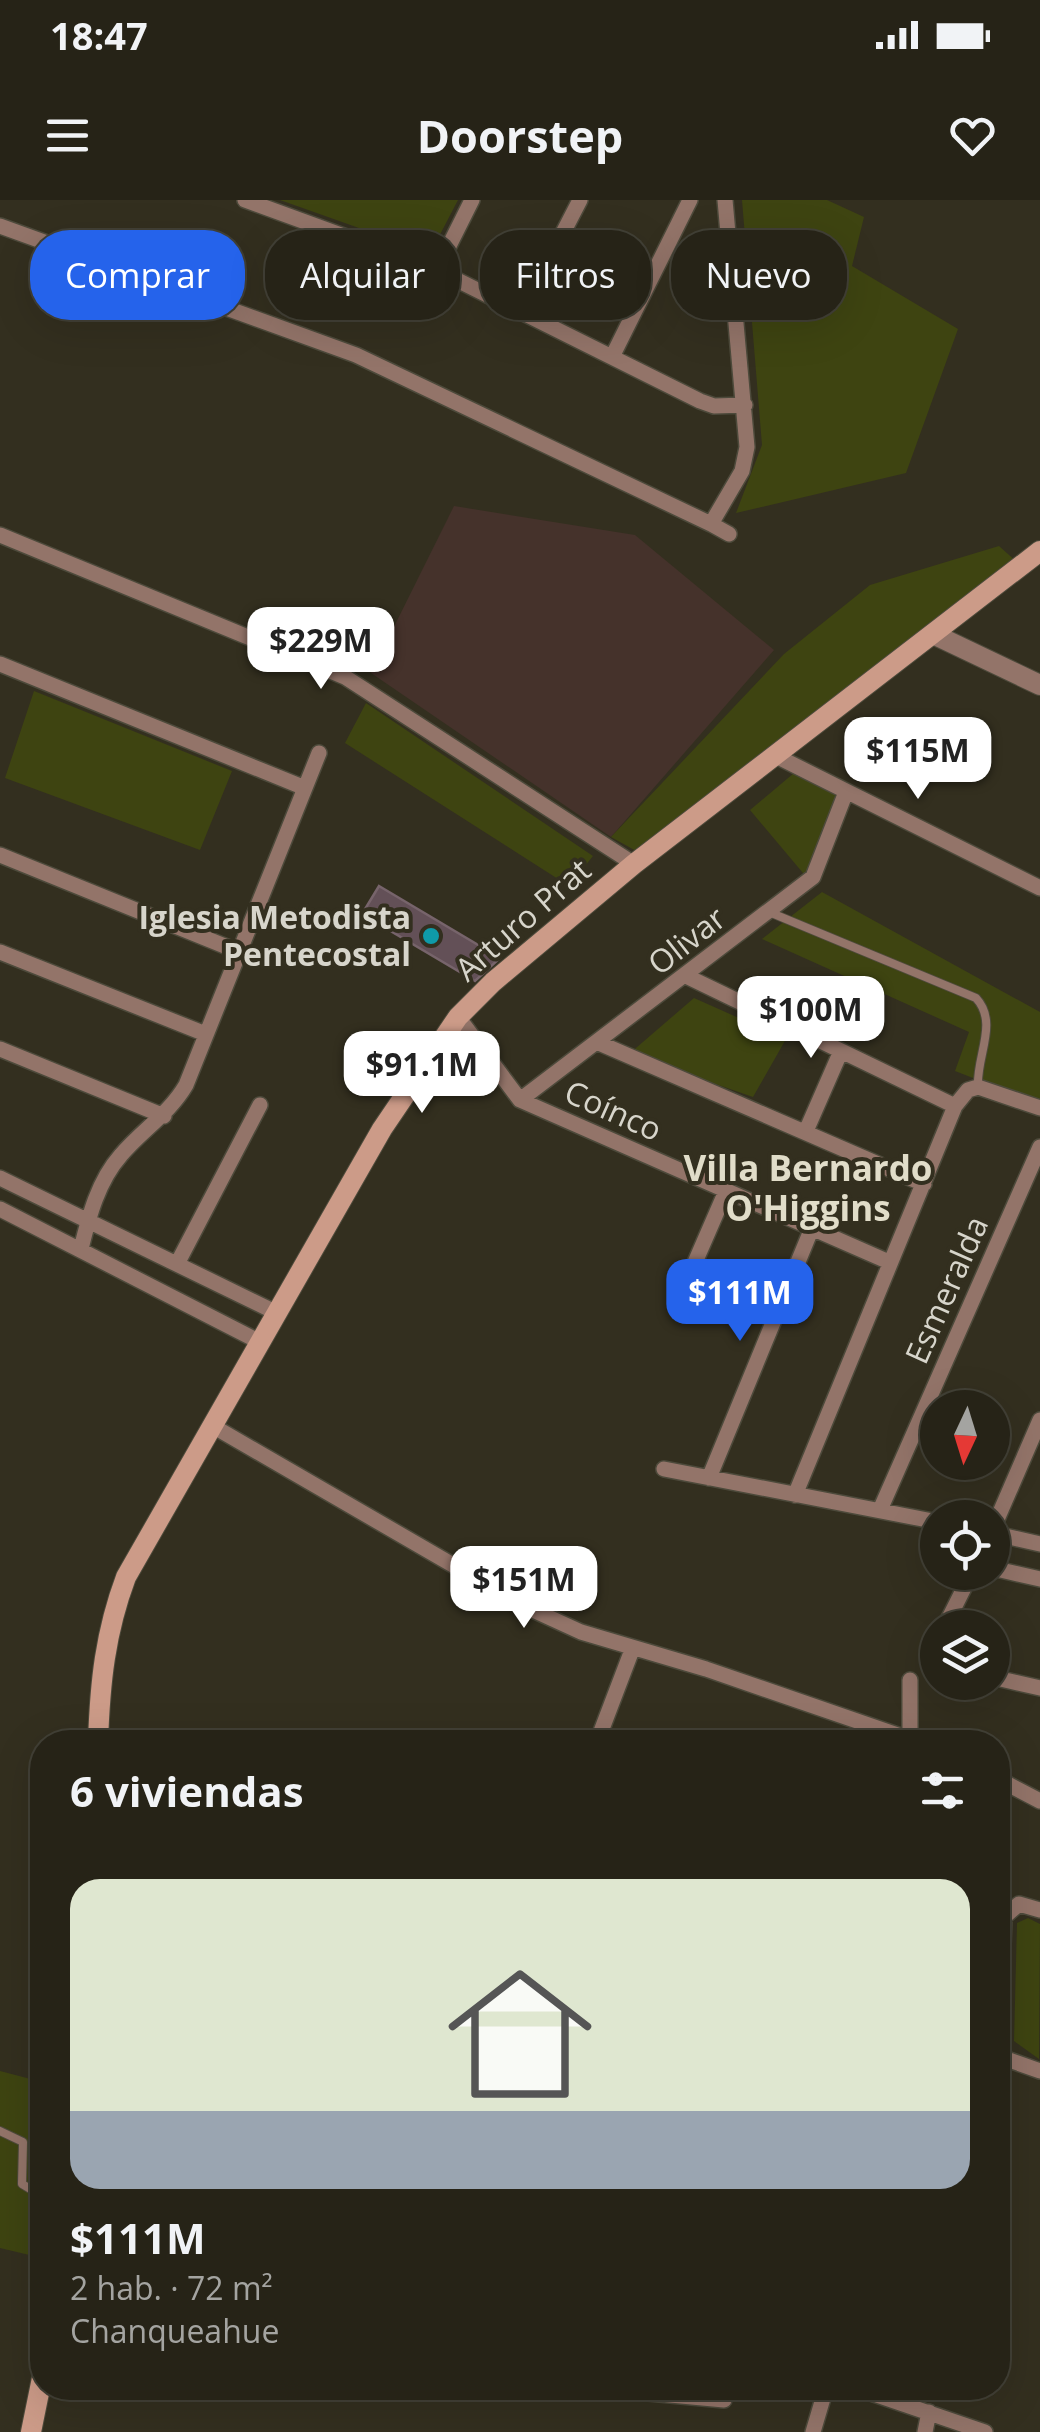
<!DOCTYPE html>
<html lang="es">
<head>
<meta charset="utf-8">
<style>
	:root { --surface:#262317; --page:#322f24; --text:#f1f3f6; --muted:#a4a4a1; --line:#424036; --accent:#2563eb }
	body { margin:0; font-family:"Open Sans",sans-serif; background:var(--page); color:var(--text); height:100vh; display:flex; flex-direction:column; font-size:38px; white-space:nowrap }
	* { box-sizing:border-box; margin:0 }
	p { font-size:32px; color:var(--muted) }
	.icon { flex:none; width:55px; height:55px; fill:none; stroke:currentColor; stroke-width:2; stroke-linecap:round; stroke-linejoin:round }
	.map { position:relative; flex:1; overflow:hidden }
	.side { position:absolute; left:30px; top:1530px; width:980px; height:670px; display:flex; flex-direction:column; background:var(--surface); border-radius:40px; box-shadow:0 10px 40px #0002,0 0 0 2px var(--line) }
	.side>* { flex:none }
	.banner { position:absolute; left:30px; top:30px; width:980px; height:90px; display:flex; gap:20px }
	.needle { width:65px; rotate:184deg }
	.controls { position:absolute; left:920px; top:1190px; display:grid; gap:20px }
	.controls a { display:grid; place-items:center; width:90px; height:90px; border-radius:50%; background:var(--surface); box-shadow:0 10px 40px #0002,0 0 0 2px var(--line); font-size:50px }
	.price { position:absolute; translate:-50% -85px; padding:0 22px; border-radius:20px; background:#fff; color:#222; font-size:32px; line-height:65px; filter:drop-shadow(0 2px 5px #0008) }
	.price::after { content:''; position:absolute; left:50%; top:60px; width:30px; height:22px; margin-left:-15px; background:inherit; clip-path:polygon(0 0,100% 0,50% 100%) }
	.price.on { background:var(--accent); color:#fff }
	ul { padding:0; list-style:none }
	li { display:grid; align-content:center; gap:20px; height:530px; padding:0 40px }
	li+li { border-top:2px solid var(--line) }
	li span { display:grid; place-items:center; height:310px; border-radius:30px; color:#555 }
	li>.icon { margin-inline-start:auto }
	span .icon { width:180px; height:180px; fill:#fffc; stroke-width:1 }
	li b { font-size:42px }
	h2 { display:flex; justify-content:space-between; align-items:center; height:120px; padding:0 40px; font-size:42px }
	.pill { padding:0 35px; border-radius:40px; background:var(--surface); box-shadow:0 10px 40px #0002,0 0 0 2px var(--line); font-size:35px; line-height:90px }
	.pill.on { background:var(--accent); color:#fff }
	.status { display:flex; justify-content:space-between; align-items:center; height:70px; padding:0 50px; background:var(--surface); direction:ltr }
	.status svg { height:28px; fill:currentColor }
	header { display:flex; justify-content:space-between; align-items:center; height:130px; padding:0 40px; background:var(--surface); font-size:45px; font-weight:700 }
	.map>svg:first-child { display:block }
	.industrial { fill:#45322b }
	.green { fill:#3e4411 }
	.building { fill:#635057; stroke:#77646b; stroke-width:2.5 }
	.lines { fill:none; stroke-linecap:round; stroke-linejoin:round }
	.service-casing { stroke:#4d4a3b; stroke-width:10 }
	.minor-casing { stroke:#4d4a3b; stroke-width:18 }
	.tertiary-casing { stroke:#4d4a3b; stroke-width:22 }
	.secondary-casing { stroke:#4d4a3b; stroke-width:22 }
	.service { stroke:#937469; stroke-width:8 }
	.minor { stroke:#937469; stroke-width:15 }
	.tertiary { stroke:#937469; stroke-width:20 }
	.secondary { stroke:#cc9b88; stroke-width:20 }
	.culture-dot { fill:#0f9aa8; stroke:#332f1f; stroke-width:4 }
	.labels { text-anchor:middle; stroke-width:8; stroke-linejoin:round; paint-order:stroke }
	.poi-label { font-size:32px; font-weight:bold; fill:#d7d5cb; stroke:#332f1f; text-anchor:end }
	.street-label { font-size:32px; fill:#d7d5cb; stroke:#332f1f }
	.neighbourhood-label { font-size:35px; font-weight:bold; fill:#e1ddc9; stroke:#332f1f }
</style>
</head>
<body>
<div class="status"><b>18:47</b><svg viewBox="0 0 49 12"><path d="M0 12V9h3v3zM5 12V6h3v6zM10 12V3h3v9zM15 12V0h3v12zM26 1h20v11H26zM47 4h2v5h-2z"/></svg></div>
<header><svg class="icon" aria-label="menu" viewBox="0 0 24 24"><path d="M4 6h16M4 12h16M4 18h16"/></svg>Doorstep<svg class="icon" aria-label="heart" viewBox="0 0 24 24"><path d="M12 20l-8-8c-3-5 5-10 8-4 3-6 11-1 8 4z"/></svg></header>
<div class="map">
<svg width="1040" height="2232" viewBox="0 0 1040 2232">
	<rect width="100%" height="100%" fill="#332f1f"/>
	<path class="industrial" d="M454,306L635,335L774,450L611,637L371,473Z"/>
	<path class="green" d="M280,0H458L433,48L421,50Z
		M742,0H827L864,17L852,66L958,129L906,273L736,313L762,245Z
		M999,346L1018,363L647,657L611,637L784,454L870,385Z
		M34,491L232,571L200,650L5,578Z
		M366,503L593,656L569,686L345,543Z
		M794,573L850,603L825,669L808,679L750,610Z
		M822,692L1040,812V904L955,871L969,832L762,739Z
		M694,798L786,839L753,897L629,854Z
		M1028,1718L1040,1724L1039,1859L1014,1841L1017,1723Z
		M0,1871L42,1882V2058L0,2048Z"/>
	<path class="building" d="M379,686L500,758L475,781L362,714Z"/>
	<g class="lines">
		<g class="service-casing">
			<path id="service" d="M769,712L976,798C999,823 976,856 978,887
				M0,1931L23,1942L22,1984L42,1996"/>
		</g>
		<g class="minor-casing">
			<path id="minor" d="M245,0L437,70L700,201L714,206L745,205
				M725,0L747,247L742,271L711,324L729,334
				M0,26L356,155L711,324
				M437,70L472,0
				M522,112L580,0
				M612,157L690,0
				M0,335L345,477L634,664
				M0,464L305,588
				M776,556L1040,688
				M0,655L237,751
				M0,752L203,833
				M686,776L955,906
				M458,817L520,900L889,1062
				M599,843L924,984
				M0,849L164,916
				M520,900L813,677L846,592
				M806,931L841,851
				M0,978L275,1112
				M0,1009L258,1141
				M81,1049C89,1016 98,981 121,955C142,930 169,914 186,885L319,553
				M177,1064L260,905
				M683,1090L726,991
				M211,1225L522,1405L581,1432L706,1469L918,1542
				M664,1269L938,1322
				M709,1278L812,1028
				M795,1295L955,906L968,890L978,887L1040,908
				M880,1310L1040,947
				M992,1331L1040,1220
				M992,1333L1040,1344
				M992,1368L1040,1379
				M944,1428L972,1372
				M938,1440V1454
				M992,1477L1040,1488
				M597,1542L632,1450
				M910,1542V1480
				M998,1579L1040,1601
				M998,1856L1040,1871
				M999,1856L1004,1717L1019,1704L1040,1710
				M595,2188L724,2200
				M856,2188L985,2232
				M813,2232L826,2188
				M925,2232L929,2212"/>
		</g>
		<g class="tertiary-casing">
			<path id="tertiary" d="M933,434L1040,485"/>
		</g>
		<g class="secondary-casing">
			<path id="secondary" d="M98,1542C100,1483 105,1433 126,1377L382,929L458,817L493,782L634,664L1040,351
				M31,2232L42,2178"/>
		</g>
		<use href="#service" class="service"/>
		<use href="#minor" class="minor"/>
		<use href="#tertiary" class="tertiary"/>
		<use href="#secondary" class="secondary"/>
	</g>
	<circle class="culture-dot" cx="431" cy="736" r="10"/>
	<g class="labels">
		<g class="poi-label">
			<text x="411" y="729">Iglesia Metodista<tspan x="411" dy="37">Pentecostal</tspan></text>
		</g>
		<g class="street-label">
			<text transform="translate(523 720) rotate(-41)" y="11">Arturo Prat</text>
			<text transform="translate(687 741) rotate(-38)" y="11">Olivar</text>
			<text transform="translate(613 911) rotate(24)" y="11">Coínco</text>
			<text transform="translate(947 1090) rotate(-66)" y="11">Esmeralda</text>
		</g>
		<g class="neighbourhood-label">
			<text x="808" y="981">Villa Bernardo<tspan x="808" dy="40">O'Higgins</tspan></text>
		</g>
	</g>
</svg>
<div class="controls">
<a><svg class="needle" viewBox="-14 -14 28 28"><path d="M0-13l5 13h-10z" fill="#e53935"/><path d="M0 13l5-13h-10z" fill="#a4a4a1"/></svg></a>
<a><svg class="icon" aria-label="locate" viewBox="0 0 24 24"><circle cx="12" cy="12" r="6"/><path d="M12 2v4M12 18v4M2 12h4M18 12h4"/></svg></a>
<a><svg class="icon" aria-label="layers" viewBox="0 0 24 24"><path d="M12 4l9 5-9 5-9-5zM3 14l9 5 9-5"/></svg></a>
</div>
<b class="price" style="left:321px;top:492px">$229M</b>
<b class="price" style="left:918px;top:602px">$115M</b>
<b class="price" style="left:811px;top:861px">$100M</b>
<b class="price" style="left:422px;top:916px">$91.1M</b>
<b class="price on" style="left:740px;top:1144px">$111M</b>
<b class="price" style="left:524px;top:1431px">$151M</b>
<div class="banner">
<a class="pill on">Comprar</a>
<a class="pill">Alquilar</a>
<a class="pill">Filtros</a>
<a class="pill">Nuevo</a>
</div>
<section class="side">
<h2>6 viviendas<svg class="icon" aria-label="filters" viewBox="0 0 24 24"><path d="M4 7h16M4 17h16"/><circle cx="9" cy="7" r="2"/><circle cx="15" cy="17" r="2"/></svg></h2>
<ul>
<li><span style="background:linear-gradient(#dfe7d0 75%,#9aa5b1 0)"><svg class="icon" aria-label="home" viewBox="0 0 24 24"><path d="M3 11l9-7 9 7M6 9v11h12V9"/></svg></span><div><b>$111M</b><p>2 hab. · 72 m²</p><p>Chanqueahue</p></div></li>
</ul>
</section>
</div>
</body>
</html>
